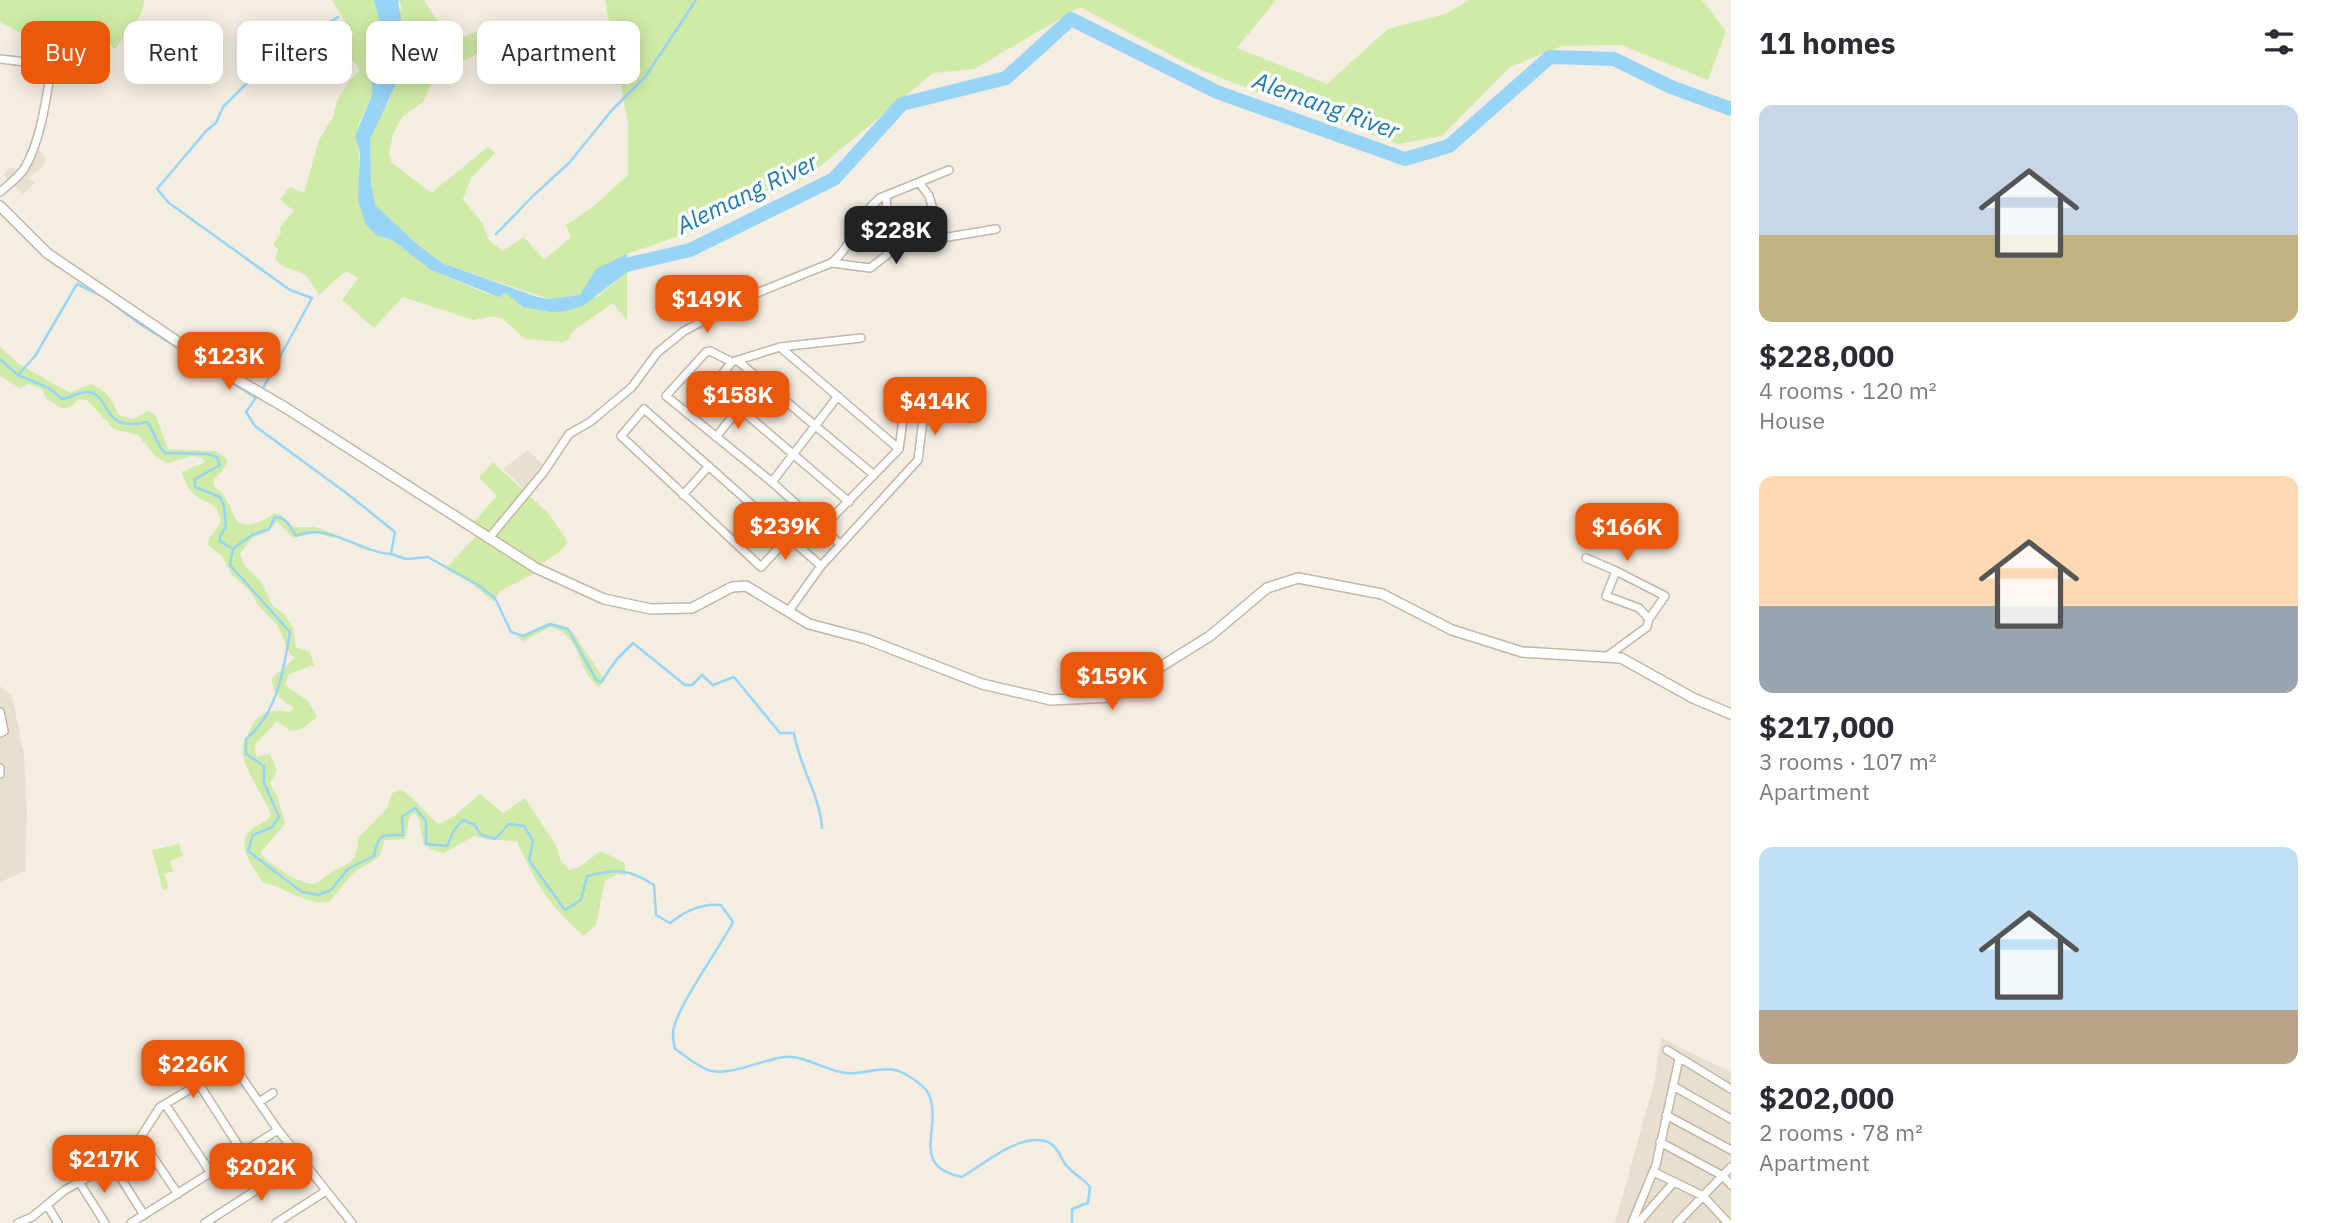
<!DOCTYPE html>
<html lang="en">
<head>
<meta charset="utf-8">
<style>
	:root { --surface:#fff; --page:#f7f7f7; --text:#2b2b33; --muted:#7c7c81; --accent:#ea580c }
	body { margin:0; font-family:"IBM Plex Sans",sans-serif; background:var(--page); color:var(--text); height:100vh; display:flex; flex-direction:column; font-size:26px; white-space:nowrap }
	* { box-sizing:border-box; margin:0 }
	p { font-size:23px; color:var(--muted) }
	.icon { flex:none; width:38px; height:38px; fill:none; stroke:currentColor; stroke-width:2; stroke-linecap:round; stroke-linejoin:round }
	.map { position:relative; flex:1; overflow:hidden }
	.details { display:flex; flex-direction:column; background:var(--surface); width:595px }
	.details>* { flex:none }
	.banner { position:absolute; left:21px; top:21px; width:665px; height:63px; display:flex; gap:14px }
	.price { position:absolute; translate:-50% -60px; padding:0 16px; border-radius:14px; background:var(--accent); color:#fff; font-size:23px; line-height:46px; filter:drop-shadow(0 2px 4px #0008) }
	.price::after { content:''; position:absolute; left:50%; top:42px; width:21px; height:16px; margin-left:-10px; background:inherit; clip-path:polygon(0 0,100% 0,50% 100%) }
	.price.active { background:#222; color:#fff }
	ul { padding:0; list-style:none }
	li { display:grid; align-content:center; gap:14px; height:371px; padding:0 28px }
	li span { display:grid; place-items:center; height:217px; border-radius:14px; color:#555 }
	li>.icon { margin-inline-start:auto }
	span .icon { width:126px; height:126px; fill:#fffc; stroke-width:1 }
	li b { font-size:30px }
	h2 { display:flex; justify-content:space-between; align-items:center; height:84px; padding:0 28px; font-size:30px }
	.chip { padding:0 24px; border-radius:14px; background:var(--surface); box-shadow:0 4px 18px #0003; font-size:24px; line-height:63px }
	.chip.active { background:var(--accent); color:#fff }
	main { display:flex; flex:1; min-height:0 }
	.map>svg:first-child { display:block }
	.residential { fill:#e7dfd0 }
	.green { fill:#d0eba7 }
	.water { fill:#98d4f6 }
	.lines { fill:none; stroke-linecap:round; stroke-linejoin:round }
	.stream { stroke:#98d4f6; stroke-width:2.5 }
	.river { stroke:#98d4f6; stroke-width:14 }
	.minor-casing { stroke:#c2b7a7; stroke-width:10 }
	.tertiary-casing { stroke:#c2b7a7; stroke-width:12 }
	.minor { stroke:#fff; stroke-width:7 }
	.tertiary { stroke:#fff; stroke-width:9 }
	.labels { text-anchor:middle; stroke-width:7; stroke-linejoin:round; paint-order:stroke }
	.water-label { font-size:24px; font-style:italic; fill:#237ab1; stroke:#fff }
</style>
</head>
<body>
<main>
<div class="map">
<svg width="1731" height="1223" viewBox="0 0 1731 1223">
	<rect width="100%" height="100%" fill="#f3ede2"/>
	<path class="residential" d="M31,146L37,148L46,158L44,165L29,178L35,183L23,194L3,175L10,167L19,170Z
		M528,450L544,466L526,490L503,469Z
		M0,686L12,696L24,755L27,813L25,871L0,882Z
		M1661,1038L1731,1072V1223H1615L1654,1083Z"/>
	<path class="green" d="M0,0H144C144,18 125,35 115,49L96,34L77,58L63,46L58,53L0,22Z
		M332,0H374L380,24L376,46L371,62L372,95L358,125L360,208L378,236L392,240L431,270L488,294L506,293L523,307L534,308L597,297L627,272V321L613,303L572,332L568,340L563,342L525,339L504,320L494,316L473,320L403,297L374,328L342,300L358,278L346,271L319,295C313,287 310,276 300,272C290,267 282,270 275,258L278,249L273,244L281,233L280,227L294,211L280,200L290,187L304,193L319,140L333,117L337,101L349,81L360,70L348,55L353,34Z
		M398,0H424C434,16 441,31 460,38L478,31L489,38L481,52L441,72L432,82L423,102L402,117L393,134L389,153L391,162L431,193L488,147L495,153L471,178L463,199L482,223L489,240L502,251L524,237L544,260L571,237L566,225L594,206L628,175V124L605,0H1276L1237,48L1327,84L1388,29L1445,14L1469,0H1702L1726,31L1708,80L1621,45L1562,46L1510,67L1442,136L1398,144L1261,94L1190,65L1080,7L974,69L933,73L807,177L702,228L627,254L597,269L580,295L549,299L442,263L418,245L375,205L371,183L370,139L379,116L390,100L401,5Z
		M0,347L19,364L70,393L91,384C105,389 114,401 118,415L134,419L148,411L155,414L168,449L215,451L228,459L223,470L214,479V486L223,494L238,523C253,527 262,522 274,513L281,515L294,527H316L335,534L334,538L316,533L293,538L277,521L269,531L252,538L240,554L244,565L261,581L272,605L284,614L293,628L296,647L310,652L314,665L289,674L285,685L308,701L317,717L302,729L290,731L277,721L255,745L256,757L270,754L277,770L270,784L278,798L285,824L260,853C268,864 304,888 317,883C321,881 323,878 326,876C345,863 358,866 358,838L387,808L392,793L402,790C417,800 425,813 438,824L453,817L480,794L503,813L525,798L556,845L561,861L569,870L579,867L601,851L625,863V876L617,874L605,881L596,925L584,936C545,901 539,888 517,842C502,838 490,842 474,836L443,853L430,849L423,843L419,818L414,813L410,816L405,839L385,840L379,857L353,873L329,902C305,905 285,887 262,882C255,868 235,847 249,831C256,824 263,826 271,815C265,796 238,764 243,745C244,740 248,735 250,730C253,724 253,721 259,717C270,710 277,709 290,712L294,708C282,699 272,695 272,678L295,658L290,654L278,626L259,606L248,589L232,575L222,556L208,545L209,539L221,522C216,496 201,506 189,489C186,484 184,477 181,472L205,462L201,457L192,456L168,463L156,457L138,435L114,429L87,400L78,399L73,405L64,409L46,399L42,389L29,384L20,388L0,376Z
		M493,462L549,514L568,542L561,551L538,566L472,524L497,496L479,477Z
		M477,535L537,572L499,592L494,602L468,581L445,569Z
		M549,623L572,631L605,681L598,687C577,669 581,634 550,627L524,641L516,638Z
		M179,844L183,856L170,861L173,871L164,874L169,888L163,890L152,850Z"/>
	<path class="water" d="M374,0H398L405,46L399,78L370,139L371,183L375,205L418,245L442,263L537,297L549,299L580,295L596,269L627,254V272L583,306L565,311L552,312L523,307L506,293L499,297L431,270L392,240L378,236L366,225L358,201L360,152L355,136L372,95L371,62L376,46L380,24Z"/>
	<g class="lines">
		<path class="stream" d="M496,234L534,195L569,163L612,110L645,77L696,0
			M0,359L18,375L49,388L62,399C71,398 80,391 89,392C112,396 100,433 147,422C155,432 156,444 165,453L207,454L217,457L220,465L195,479V487L220,497L224,506L226,527L220,536V541L233,549L230,565L290,632C283,672 278,712 246,739V754L264,766V783L279,817L272,827L253,835L248,851L302,892L318,895L331,890L348,869L374,856C379,833 380,835 403,835L402,817L415,808L426,821V844L447,846L454,830L463,820L475,825L480,834L495,839L509,824L524,826L533,841L529,860L565,910L581,900L587,876C617,869 628,868 654,885L656,915L670,923C685,911 702,903 721,905L733,922C720,948 674,1010 673,1033C673,1038 674,1044 675,1049C685,1055 700,1069 712,1071C734,1075 763,1059 785,1057C806,1055 827,1072 847,1073C866,1075 886,1063 905,1074C912,1078 926,1087 929,1095C943,1128 908,1166 962,1177C984,1164 1018,1134 1045,1141C1057,1144 1060,1157 1066,1165C1073,1174 1083,1178 1090,1187L1088,1203L1072,1209V1223
			M206,366L256,398
			M18,375L35,356L77,284L102,296L140,324L200,362
			M262,390L312,298L290,290L169,203L157,189L207,130L216,123L223,107L266,64L338,17
			M257,396L246,412L255,426L349,495L395,532L391,554L406,559L428,557L478,585L495,598L511,632L523,636L550,624L568,629L597,681L601,682L617,659L633,643L685,685H692L702,675L713,685L734,677L780,733H794C799,766 820,795 822,828
			M234,548L252,535L269,529L275,517C287,517 290,527 296,536C329,522 358,552 391,554"/>
		<path class="river" d="M613,273L626,265L690,250L834,179L902,104L1006,78L1071,19L1217,92L1405,159L1449,146L1550,57L1614,59L1671,87L1731,109"/>
		<g class="minor-casing">
			<path id="minor" d="M0,59L51,65
				M919,182L929,196L942,238L996,229
				M0,192C8,185 18,178 24,169C44,137 48,80 56,42
				M832,263L870,268L887,255L889,241L886,196
				M780,347L861,338
				M738,361L874,475
				M739,408L849,502
				M689,415L732,362
				M716,437L761,381
				M772,482L838,396
				M683,495L709,466
				M823,527L899,449L905,405
				M489,538L543,473L569,434L590,422L632,387L657,353L684,331L752,295L831,263C854,246 855,218 880,198L949,170
				M788,538L761,567L621,436L644,409L821,566
				M840,544L772,482L666,396L706,352L710,351L732,362L780,347L899,449
				M1586,558L1616,571L1606,596L1639,608L1649,619L1647,627L1606,657
				M1616,571L1665,596L1649,619
				M788,612L821,566L918,460L924,412
				M0,712L4,731L0,733
				M0,768V774
				M1667,1050L1731,1089
				M1673,1086L1731,1119
				M259,1102L273,1093
				M165,1104L211,1173
				M1666,1115L1731,1150
				M140,1138L178,1194
				M1660,1142L1723,1176L1731,1185
				M243,1153L199,1084L234,1066L278,1130L352,1223
				M112,1164L144,1215
				M1654,1172L1703,1196L1728,1223
				M79,1182L105,1223
				M47,1205L58,1223
				M18,1223L32,1217L65,1190L112,1164L140,1138L160,1107L199,1084
				M131,1223L278,1130
				M205,1223L303,1160
				M276,1223L326,1191
				M1632,1223L1656,1165L1679,1059
				M1638,1223L1674,1182
				M1677,1223L1731,1167"/>
		</g>
		<g class="tertiary-casing">
			<path id="tertiary" d="M0,206L47,253L209,363L286,408L536,568L604,599L651,609L692,608L732,587L746,586L809,624L866,639L982,684L1051,700L1112,697L1210,636L1267,588L1298,578L1382,594L1452,630L1522,652L1621,658L1693,698L1731,714"/>
		</g>
		<use href="#minor" class="minor"/>
		<use href="#tertiary" class="tertiary"/>
	</g>
	<g class="labels">
		<g class="water-label">
			<text transform="translate(1326 106) rotate(20)" y="8">Alemang River</text>
			<text transform="translate(747 194) rotate(-26)" y="8">Alemang River</text>
		</g>
	</g>
</svg>
<b class="price active" style="left:896px;top:266px">$228K</b>
<b class="price" style="left:707px;top:335px">$149K</b>
<b class="price" style="left:229px;top:392px">$123K</b>
<b class="price" style="left:738px;top:431px">$158K</b>
<b class="price" style="left:935px;top:437px">$414K</b>
<b class="price" style="left:785px;top:562px">$239K</b>
<b class="price" style="left:1627px;top:563px">$166K</b>
<b class="price" style="left:1112px;top:712px">$159K</b>
<b class="price" style="left:193px;top:1100px">$226K</b>
<b class="price" style="left:104px;top:1195px">$217K</b>
<b class="price" style="left:261px;top:1203px">$202K</b>
<div class="banner">
<a class="chip active">Buy</a>
<a class="chip">Rent</a>
<a class="chip">Filters</a>
<a class="chip">New</a>
<a class="chip">Apartment</a>
</div>
</div>
<section class="details">
<h2>11 homes<svg class="icon" aria-label="filters" viewBox="0 0 24 24"><path d="M4 7h16M4 17h16"/><circle cx="9" cy="7" r="2"/><circle cx="15" cy="17" r="2"/></svg></h2>
<ul>
<li><span style="background:linear-gradient(#c9d6e8 60%,#c2b280 0)"><svg class="icon" aria-label="home" viewBox="0 0 24 24"><path d="M3 11l9-7 9 7M6 9v11h12V9"/></svg></span><div><b>$228,000</b><p>4 rooms · 120 m²</p><p>House</p></div></li>
<li><span style="background:linear-gradient(#ffd9b3 60%,#9aa5b1 0)"><svg class="icon" aria-label="home" viewBox="0 0 24 24"><path d="M3 11l9-7 9 7M6 9v11h12V9"/></svg></span><div><b>$217,000</b><p>3 rooms · 107 m²</p><p>Apartment</p></div></li>
<li><span style="background:linear-gradient(#bfe0f5 75%,#b9a48a 0)"><svg class="icon" aria-label="home" viewBox="0 0 24 24"><path d="M3 11l9-7 9 7M6 9v11h12V9"/></svg></span><div><b>$202,000</b><p>2 rooms · 78 m²</p><p>Apartment</p></div></li>
</ul>
</section>
</main>
</body>
</html>
